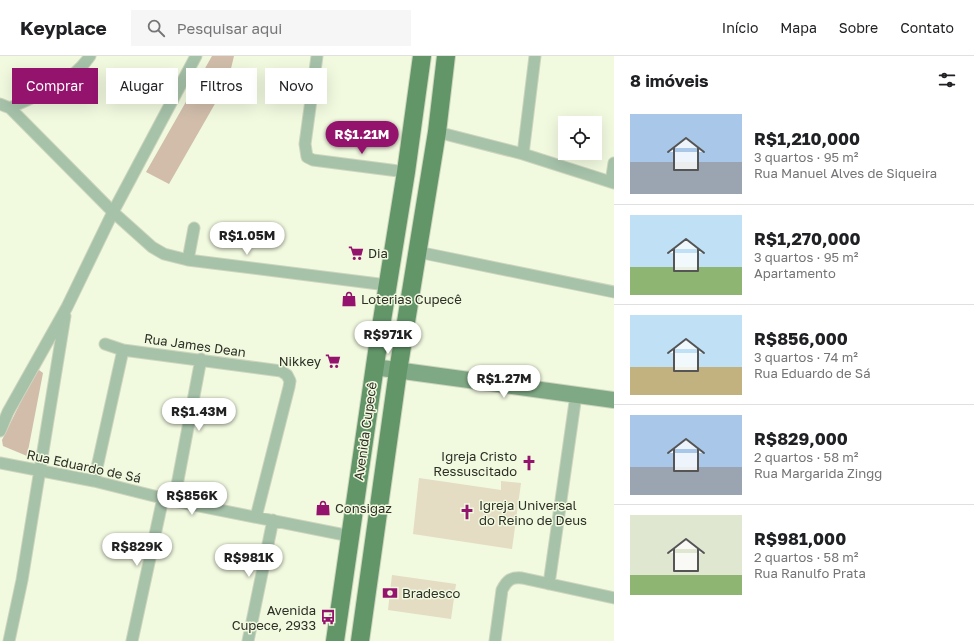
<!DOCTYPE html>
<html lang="pt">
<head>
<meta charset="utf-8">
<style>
	:root { --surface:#fff; --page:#f6f6f6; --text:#202124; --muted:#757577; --line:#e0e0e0; --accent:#93136d }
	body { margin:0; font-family:"Golos Text",sans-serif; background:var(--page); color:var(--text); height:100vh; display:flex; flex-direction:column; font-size:15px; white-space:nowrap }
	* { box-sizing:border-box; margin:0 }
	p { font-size:13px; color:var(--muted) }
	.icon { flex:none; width:22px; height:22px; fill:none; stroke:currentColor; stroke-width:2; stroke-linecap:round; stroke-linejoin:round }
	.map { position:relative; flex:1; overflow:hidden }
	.drawer { display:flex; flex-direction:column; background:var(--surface); width:360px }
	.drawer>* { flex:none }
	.top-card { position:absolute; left:12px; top:12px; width:380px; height:36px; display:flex; gap:8px }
	.buttons { position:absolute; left:558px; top:60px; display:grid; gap:8px }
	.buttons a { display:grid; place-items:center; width:44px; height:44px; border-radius:0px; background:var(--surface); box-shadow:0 4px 16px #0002; font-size:20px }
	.price { position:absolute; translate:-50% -34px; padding:0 9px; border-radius:14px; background:#fff; color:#222; font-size:13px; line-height:26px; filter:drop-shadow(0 1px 2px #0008) }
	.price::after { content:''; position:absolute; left:50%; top:24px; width:12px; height:9px; margin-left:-6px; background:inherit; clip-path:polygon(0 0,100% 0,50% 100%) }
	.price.active { background:var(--accent); color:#fff }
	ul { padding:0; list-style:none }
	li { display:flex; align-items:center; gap:12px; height:100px; padding:0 16px }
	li+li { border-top:1px solid var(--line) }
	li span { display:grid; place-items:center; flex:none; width:112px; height:80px; border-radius:0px; color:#555 }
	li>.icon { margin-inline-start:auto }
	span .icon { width:48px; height:48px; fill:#fffc; stroke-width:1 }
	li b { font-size:17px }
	h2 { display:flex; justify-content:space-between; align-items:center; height:48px; padding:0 16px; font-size:17px }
	.pill { padding:0 14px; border-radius:0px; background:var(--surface); box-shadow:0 4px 16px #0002; font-size:14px; line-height:36px }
	.pill.active { background:var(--accent); color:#fff }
	header { display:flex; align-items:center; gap:24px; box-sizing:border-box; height:56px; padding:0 20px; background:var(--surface); border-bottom:1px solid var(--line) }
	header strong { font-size:19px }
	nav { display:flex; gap:22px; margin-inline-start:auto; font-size:14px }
	.search { width:280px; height:36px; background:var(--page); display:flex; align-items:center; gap:10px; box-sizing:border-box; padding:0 14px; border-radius:0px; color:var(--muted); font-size:15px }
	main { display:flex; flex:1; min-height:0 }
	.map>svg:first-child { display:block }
	.green { fill:#d1bdaa }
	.building { fill:#e4dcc3 }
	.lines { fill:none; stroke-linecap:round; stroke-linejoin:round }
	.street-casing { stroke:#ced5be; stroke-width:13 }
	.secondary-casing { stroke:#ced5be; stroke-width:18 }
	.primary-casing { stroke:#ced5be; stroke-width:20 }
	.street { stroke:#a6c2a9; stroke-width:11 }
	.secondary { stroke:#7fa984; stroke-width:16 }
	.primary { stroke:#629669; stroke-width:18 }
	.labels { text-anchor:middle; stroke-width:3; stroke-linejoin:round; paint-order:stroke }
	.poi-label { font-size:13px; fill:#2d3026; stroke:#f1f9df; text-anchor:start }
	.street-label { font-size:13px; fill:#2d3026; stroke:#f1f9df }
</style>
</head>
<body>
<header>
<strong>Keyplace</strong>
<div class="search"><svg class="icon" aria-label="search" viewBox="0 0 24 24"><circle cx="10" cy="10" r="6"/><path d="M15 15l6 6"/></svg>Pesquisar aqui</div>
<nav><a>Início</a><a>Mapa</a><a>Sobre</a><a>Contato</a></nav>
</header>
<main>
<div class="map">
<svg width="614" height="585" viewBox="0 0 614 585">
	<rect width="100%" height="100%" fill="#f1f9df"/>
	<path class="green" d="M212,0H234L228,25L169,128L146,116Z
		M39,314L43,317L27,400L3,390L2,384L35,317Z"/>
	<path class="building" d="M419,422L501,434V425L521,427L512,493L413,478Z
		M392,519L456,528L451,563L388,554Z"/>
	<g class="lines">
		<g class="street-casing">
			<path id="street" d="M317,0L305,88L307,101L313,104L406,116
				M0,48L10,52L113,156L152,191L164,198L188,204L387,229
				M10,52C39,38 72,27 90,0
				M437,76L523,98L614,127
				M523,98L535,0
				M611,126L614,107
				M418,196L614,236
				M188,204L194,172
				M105,288L123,294L281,315L287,319L290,325L289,331L256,461
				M0,375L8,356L67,251L113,156L196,0
				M0,407L94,425L174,445L350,480
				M94,425L123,294
				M174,445L201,303
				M549,528L576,339
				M9,585L22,524L65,260
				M132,585L163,442
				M248,585L273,464
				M495,585L502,534C507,524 511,521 522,522L614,542"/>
		</g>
		<g class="secondary-casing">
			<path id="secondary" d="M374,311L614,344"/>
		</g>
		<g class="primary-casing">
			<path id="primary" d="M335,585L378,289L406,116L422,0
				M360,585L398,315L437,76L446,0"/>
		</g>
		<use href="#street" class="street"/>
		<use href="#secondary" class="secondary"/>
		<use href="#primary" class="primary"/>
	</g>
	<defs>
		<g id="supermarket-bare" transform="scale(1.2)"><path d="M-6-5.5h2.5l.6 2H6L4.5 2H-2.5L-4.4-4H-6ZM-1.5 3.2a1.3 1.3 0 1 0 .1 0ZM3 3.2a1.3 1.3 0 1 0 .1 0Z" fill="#93136d" stroke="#f1f9df" stroke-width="2.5" paint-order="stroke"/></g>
		<g id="shop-bare" transform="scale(1.2)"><path d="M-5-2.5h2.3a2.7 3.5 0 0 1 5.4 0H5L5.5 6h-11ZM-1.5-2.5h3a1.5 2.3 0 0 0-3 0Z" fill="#93136d" stroke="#f1f9df" stroke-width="2.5" paint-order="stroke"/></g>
		<g id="church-bare" transform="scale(1.2)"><path d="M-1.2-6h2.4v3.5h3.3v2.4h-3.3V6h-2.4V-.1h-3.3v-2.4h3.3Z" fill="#93136d" stroke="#f1f9df" stroke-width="2.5" paint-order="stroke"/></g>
		<g id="bank-bare" transform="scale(1.2)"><path d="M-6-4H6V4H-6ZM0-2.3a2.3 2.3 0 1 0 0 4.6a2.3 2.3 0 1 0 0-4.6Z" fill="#93136d" stroke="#f1f9df" stroke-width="2.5" paint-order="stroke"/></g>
		<g id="bus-bare" transform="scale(1.2)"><path d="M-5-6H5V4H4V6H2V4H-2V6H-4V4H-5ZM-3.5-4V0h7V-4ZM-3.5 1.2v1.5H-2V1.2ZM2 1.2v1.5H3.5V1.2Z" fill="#93136d" stroke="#f1f9df" stroke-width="2.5" paint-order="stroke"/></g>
	</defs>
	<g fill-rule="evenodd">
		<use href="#supermarket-bare" x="356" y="197"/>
		<use href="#shop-bare" x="349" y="243"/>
		<use href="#supermarket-bare" x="333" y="305"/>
		<use href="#church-bare" x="529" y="407"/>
		<use href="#shop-bare" x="323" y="452"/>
		<use href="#church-bare" x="467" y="456"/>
		<use href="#bank-bare" x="390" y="537"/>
		<use href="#bus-bare" x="328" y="561"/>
	</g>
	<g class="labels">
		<g class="poi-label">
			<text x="368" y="202">Dia</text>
			<text x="361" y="248">Loterias Cupecê</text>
			<text x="321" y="310" text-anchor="end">Nikkey</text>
			<text x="517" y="405" text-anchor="end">Igreja Cristo<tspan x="517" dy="15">Ressuscitado</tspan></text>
			<text x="479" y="454">Igreja Universal<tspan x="479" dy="15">do Reino de Deus</tspan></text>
			<text x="335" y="457">Consigaz</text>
			<text x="402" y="542">Bradesco</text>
			<text x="316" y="559" text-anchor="end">Avenida<tspan x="316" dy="15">Cupece, 2933</tspan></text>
		</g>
		<g class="street-label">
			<text transform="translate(195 289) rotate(8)" y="5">Rua James Dean</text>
			<text transform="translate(365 375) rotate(-82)" y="5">Avenida Cupecê</text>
			<text transform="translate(84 410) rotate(12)" y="5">Rua Eduardo de Sá</text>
		</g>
	</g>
</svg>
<div class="buttons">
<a><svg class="icon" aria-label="locate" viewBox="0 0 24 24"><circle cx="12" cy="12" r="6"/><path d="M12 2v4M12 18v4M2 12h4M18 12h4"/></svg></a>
</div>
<b class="price active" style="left:362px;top:99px">R$1.21M</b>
<b class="price" style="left:247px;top:200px">R$1.05M</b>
<b class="price" style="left:388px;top:299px">R$971K</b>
<b class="price" style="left:504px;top:343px">R$1.27M</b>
<b class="price" style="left:199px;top:376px">R$1.43M</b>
<b class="price" style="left:192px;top:460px">R$856K</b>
<b class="price" style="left:137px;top:511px">R$829K</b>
<b class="price" style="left:249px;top:522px">R$981K</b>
<div class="top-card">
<a class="pill active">Comprar</a>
<a class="pill">Alugar</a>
<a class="pill">Filtros</a>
<a class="pill">Novo</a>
</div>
</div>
<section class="drawer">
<h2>8 imóveis<svg class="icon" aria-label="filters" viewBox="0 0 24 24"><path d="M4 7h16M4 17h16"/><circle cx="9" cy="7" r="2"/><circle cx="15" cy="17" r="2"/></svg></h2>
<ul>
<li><span style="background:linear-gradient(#a9c7e8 60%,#9aa5b1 0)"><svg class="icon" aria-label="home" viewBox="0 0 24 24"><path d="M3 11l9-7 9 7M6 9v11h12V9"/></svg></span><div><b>R$1,210,000</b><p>3 quartos · 95 m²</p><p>Rua Manuel Alves de Siqueira</p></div></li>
<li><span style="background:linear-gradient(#bfe0f5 65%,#8fb573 0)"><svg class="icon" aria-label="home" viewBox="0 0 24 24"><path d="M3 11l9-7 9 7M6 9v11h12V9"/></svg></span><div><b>R$1,270,000</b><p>3 quartos · 95 m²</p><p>Apartamento</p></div></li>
<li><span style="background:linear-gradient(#bfe0f5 65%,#c2b280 0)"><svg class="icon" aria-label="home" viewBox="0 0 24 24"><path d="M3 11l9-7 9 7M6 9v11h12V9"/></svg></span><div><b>R$856,000</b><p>3 quartos · 74 m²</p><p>Rua Eduardo de Sá</p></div></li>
<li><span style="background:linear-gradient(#a9c7e8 65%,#9aa5b1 0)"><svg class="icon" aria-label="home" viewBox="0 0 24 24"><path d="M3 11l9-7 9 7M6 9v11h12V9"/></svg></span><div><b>R$829,000</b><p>2 quartos · 58 m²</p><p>Rua Margarida Zingg</p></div></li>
<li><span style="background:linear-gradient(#dfe7d0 75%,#8fb573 0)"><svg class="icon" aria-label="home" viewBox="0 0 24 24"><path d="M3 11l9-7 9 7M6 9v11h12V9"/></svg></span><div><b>R$981,000</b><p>2 quartos · 58 m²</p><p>Rua Ranulfo Prata</p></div></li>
</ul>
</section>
</main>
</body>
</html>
